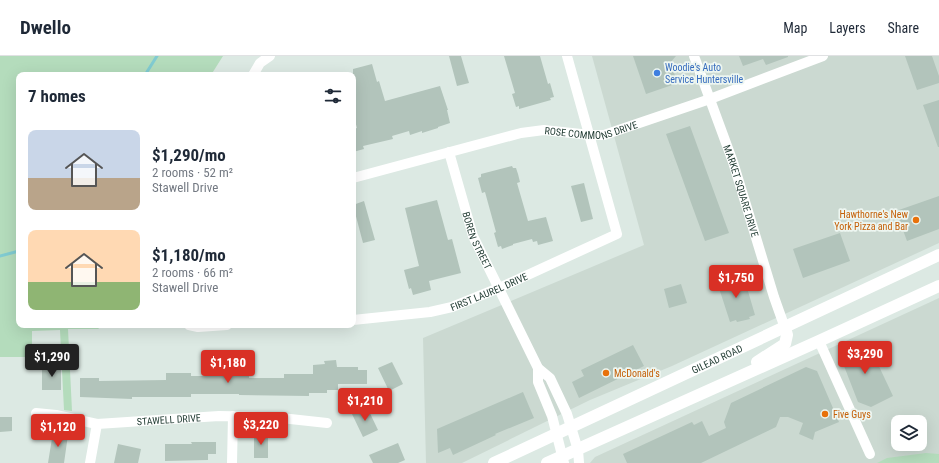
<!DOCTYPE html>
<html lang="en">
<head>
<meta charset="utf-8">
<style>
	:root { --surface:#fff; --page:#f2f2f3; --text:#1f2937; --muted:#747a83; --line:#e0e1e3; --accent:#d93025 }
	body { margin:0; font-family:"Roboto Condensed",sans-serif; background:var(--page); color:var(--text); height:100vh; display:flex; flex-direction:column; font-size:15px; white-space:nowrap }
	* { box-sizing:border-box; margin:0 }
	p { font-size:13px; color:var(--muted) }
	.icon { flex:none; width:22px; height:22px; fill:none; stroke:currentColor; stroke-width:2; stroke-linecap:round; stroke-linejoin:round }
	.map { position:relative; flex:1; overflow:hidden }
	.details { position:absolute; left:16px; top:16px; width:340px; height:256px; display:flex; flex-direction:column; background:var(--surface); border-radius:8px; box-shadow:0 4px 16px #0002 }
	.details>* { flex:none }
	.tools { position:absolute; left:891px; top:359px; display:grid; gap:8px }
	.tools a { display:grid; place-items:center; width:36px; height:36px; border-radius:8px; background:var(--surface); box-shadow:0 4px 16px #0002; font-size:20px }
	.price { position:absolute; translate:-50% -34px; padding:0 9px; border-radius:4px; background:var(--accent); color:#fff; font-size:13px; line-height:26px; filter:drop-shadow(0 1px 2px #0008) }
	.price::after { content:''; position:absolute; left:50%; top:24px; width:12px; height:9px; margin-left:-6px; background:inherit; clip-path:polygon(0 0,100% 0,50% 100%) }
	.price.current { background:#222; color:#fff }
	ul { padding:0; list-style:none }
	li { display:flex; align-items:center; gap:12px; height:100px; padding:0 12px }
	li span { display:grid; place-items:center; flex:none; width:112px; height:80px; border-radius:8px; color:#555 }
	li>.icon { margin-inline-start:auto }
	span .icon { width:48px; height:48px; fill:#fffc; stroke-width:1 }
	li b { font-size:17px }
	h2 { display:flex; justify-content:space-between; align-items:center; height:48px; padding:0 12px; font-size:17px }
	header { display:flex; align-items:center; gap:24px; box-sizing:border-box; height:56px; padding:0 20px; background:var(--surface); border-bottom:1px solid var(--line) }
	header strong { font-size:19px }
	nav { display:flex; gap:22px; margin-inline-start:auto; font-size:14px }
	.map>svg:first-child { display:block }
	.built { fill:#cbd9d1; fill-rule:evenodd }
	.green { fill:#b4dcbc }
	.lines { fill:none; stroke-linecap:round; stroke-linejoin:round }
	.stream { stroke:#81cbd1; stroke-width:3 }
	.building { fill:#b2c4bb }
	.minor { stroke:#fff; stroke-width:10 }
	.secondary { stroke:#fff; stroke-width:12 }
	.shop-dot { fill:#3f7fe0; stroke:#edf6f1; stroke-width:1.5 }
	.food-dot { fill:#e8710a; stroke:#edf6f1; stroke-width:1.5 }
	.labels { text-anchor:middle; stroke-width:3.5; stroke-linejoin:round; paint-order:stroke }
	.shop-label { font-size:10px; fill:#366cbe; stroke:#edf6f1; text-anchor:start }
	.street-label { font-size:10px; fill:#1e3930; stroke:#edf6f1 }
	.food-label { font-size:10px; fill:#c56008; stroke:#edf6f1; text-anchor:start }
</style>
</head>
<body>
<header>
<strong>Dwello</strong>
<nav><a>Map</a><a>Layers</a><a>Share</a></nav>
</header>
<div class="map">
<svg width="939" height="407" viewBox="0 0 939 407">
	<rect width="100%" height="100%" fill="#dce9e3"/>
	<path class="built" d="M592,0H939V187L672,310L590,344L462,407H426L423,282L644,189Z
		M939,242V407H590L595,401ZM898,366H920V388H898Z"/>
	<path class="green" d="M0,0H223L211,19H19V269H96L99,273H68L72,355L64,354L60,274L32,275V301H0Z
		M926,397L939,398V407H877L887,402Z"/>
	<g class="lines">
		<path class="stream" d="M145,19L157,0
			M0,200L19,195"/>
	</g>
	<path class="building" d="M449,0H461L469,27L457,30Z
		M504,0H540L548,28L550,27L554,41L550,42L551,44L519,53V50L516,51L512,38L515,37Z
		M633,0H676L670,7L678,27L646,38Z
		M739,0H788V1L766,9L763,3L743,10Z
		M905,0H932L939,20V27L917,34Z
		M372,8L377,26L379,25L385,45L440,30L448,54H447L450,67L438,71V72L422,77V75L410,79L409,75L392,80L393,83L363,90L364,93L353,96V73L357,72L353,58V13Z
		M939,44V91H938L923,49Z
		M690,70L729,177L705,185L666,78Z
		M512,110L513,112H516L518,118L520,126L517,127L528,165L546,161L553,185L538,189L537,185L533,186L532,183L513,188V189L502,193L501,190L498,191L494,177L496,176L485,136L482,137L478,122L481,121V118Z
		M584,127L593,163L581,166L571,130Z
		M939,140V173L907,185L896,155Z
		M437,144L448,184L452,183L461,217L429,225L431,234L413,239L411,232L409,233L404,214L419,210L405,152Z
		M364,145L375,184L363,187L353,149Z
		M840,177L850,205L803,222L793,193Z
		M743,218L755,259L749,261L750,263L737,266L736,264L730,266L719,232H720L718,225Z
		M681,228L687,247L669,252L664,233Z
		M867,285L893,340L871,351L858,346L844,310L838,308L844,292L849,294Z
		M633,289L644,310L579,342L572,326L584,320L581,314Z
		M336,304L337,311H358V314H367V328H338V334H327V337H309V340L239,339V338H191V341H132V343L80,341V322H99V325L166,324V317H191V320H225L224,314L249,312V322H284V318H313V309L325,308L324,305Z
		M392,306L403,328L389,335L378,312Z
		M42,311H61V334H42Z
		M806,311L817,315L839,366L815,376L813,384L799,378L803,367L788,361H780L776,371L701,407H627L623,398L692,366L694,369L702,365L709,380L726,372L724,366L731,347Z
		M523,336L534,362L495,378L496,379L453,399L450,392L438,397L437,373Z
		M367,351L378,374L363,381L352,358Z
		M0,361H12V375L0,376Z
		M53,376L68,379L64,407H48Z
		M254,377H268V402H254Z
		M191,386H216V398H208V404L165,405V388H192Z
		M398,387L405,404L398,407H373L369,399Z
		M118,388L141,393L138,407H114Z"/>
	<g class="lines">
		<g class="minor">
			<path id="s1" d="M694,0L733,106L774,241L785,272"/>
			<path d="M253,19L260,7L270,0"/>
			<path id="s2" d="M449,96L473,180L538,312L550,322L567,358L578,394L579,407"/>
			<path id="s3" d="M353,122L521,77L544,74L590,79H604L710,43L823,0"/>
			<path id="s4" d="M353,264L430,256L452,251L499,232L617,178L567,0"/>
			<path d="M189,269L198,271L227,269"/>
			<path d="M819,285L870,398"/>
			<path d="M538,312V326L552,360L564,407"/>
			<path id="s5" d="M36,357L56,359L97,368L219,360L272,361L327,367"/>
			<path d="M90,407L97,368"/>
			<path d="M232,407L233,360"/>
		</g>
		<g class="secondary">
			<path d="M757,306L785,288L787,279L785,272"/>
			<path id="s6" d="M494,407L939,199"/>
			<path d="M547,407L819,285L939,230"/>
		</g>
	</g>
	<circle class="shop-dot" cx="657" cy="17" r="4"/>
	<g class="food-dot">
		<circle cx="916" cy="164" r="4"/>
		<circle cx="606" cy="317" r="4"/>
		<circle cx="825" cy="358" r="4"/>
	</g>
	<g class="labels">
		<g class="shop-label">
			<text x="665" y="15">Woodie's Auto<tspan x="665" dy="12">Service Huntersville</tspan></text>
		</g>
		<g class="street-label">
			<text dy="4" stroke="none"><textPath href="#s3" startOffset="245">ROSE COMMONS DRIVE</textPath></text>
			<text dy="4" stroke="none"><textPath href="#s1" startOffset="143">MARKET SQUARE DRIVE</textPath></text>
			<text dy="4" stroke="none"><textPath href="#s2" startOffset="93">BOREN STREET</textPath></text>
			<text dy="4" stroke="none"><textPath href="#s4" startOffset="140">FIRST LAUREL DRIVE</textPath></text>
			<text dy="4" stroke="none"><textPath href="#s6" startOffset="246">GILEAD ROAD</textPath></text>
			<text dy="4" stroke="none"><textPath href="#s5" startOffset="134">STAWELL DRIVE</textPath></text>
		</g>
		<g class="food-label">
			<text x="908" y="162" text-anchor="end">Hawthorne's New<tspan x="908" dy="12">York Pizza and Bar</tspan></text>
			<text x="614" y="321">McDonald's</text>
			<text x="833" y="362">Five Guys</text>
		</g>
	</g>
</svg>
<div class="tools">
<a><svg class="icon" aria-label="layers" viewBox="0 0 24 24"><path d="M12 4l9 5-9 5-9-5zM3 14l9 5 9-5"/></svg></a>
</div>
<b class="price" style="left:736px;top:243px">$1,750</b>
<b class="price" style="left:865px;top:319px">$3,290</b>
<b class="price current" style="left:52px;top:322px">$1,290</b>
<b class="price" style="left:228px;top:328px">$1,180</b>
<b class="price" style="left:365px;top:366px">$1,210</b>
<b class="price" style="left:261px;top:390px">$3,220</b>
<b class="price" style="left:58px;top:392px">$1,120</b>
<section class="details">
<h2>7 homes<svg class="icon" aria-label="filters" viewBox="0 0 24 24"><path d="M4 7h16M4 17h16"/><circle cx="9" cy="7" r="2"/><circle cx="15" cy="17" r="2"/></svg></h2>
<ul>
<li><span style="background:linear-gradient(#c9d6e8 60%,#b9a48a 0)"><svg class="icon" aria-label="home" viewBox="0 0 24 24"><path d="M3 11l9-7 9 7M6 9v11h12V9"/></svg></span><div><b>$1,290/mo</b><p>2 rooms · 52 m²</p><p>Stawell Drive</p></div></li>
<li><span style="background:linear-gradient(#ffd9b3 65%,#8fb573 0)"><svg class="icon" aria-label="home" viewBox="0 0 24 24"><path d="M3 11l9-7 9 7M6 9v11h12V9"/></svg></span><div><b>$1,180/mo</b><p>2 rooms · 66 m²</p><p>Stawell Drive</p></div></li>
</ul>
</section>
</div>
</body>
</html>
